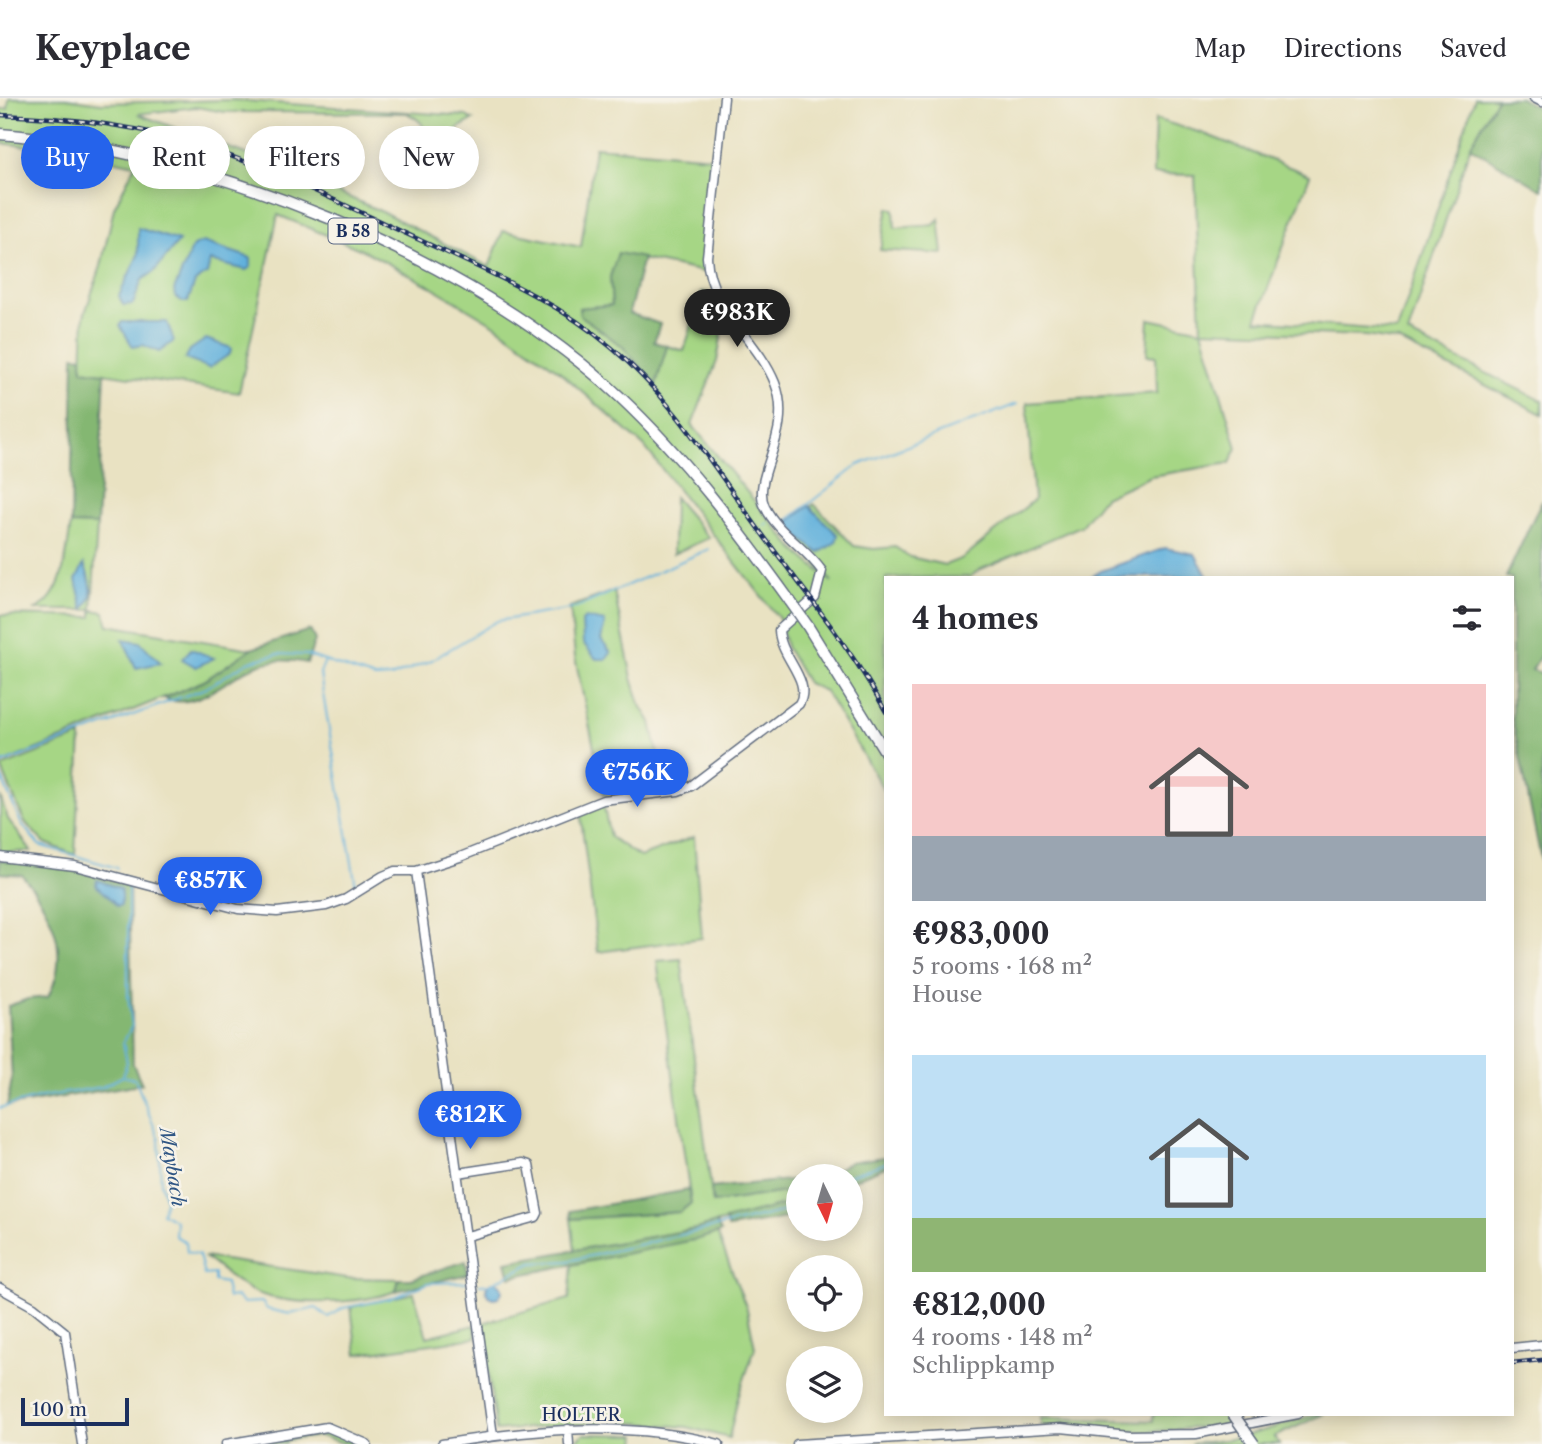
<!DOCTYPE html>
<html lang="en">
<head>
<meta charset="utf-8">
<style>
	:root { --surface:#fff; --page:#f7f7f7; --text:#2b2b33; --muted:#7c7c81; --line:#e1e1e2; --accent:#2563eb }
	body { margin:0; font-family:"Libre Caslon Text",serif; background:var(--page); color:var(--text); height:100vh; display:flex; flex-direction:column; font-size:26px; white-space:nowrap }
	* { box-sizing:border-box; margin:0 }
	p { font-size:23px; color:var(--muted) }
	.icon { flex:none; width:38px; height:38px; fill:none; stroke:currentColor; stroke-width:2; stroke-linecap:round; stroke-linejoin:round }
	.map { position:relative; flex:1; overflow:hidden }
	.side { position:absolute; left:884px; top:478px; width:630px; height:840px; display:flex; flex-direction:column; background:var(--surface); border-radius:0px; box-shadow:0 4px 18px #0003 }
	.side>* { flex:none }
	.banner { position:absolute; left:21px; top:28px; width:665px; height:63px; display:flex; gap:14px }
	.needle { width:46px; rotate:175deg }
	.tools { position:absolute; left:786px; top:1066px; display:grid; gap:14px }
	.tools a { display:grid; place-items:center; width:77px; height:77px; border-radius:50%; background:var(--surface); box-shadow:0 4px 18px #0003; font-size:35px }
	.scale { position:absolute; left:21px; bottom:18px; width:108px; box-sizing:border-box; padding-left:7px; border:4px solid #1b2f5e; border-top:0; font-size:19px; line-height:24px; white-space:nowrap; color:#1b2f5e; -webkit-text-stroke:5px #f7f3e8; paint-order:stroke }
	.price { position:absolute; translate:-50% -60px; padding:0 16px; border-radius:24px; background:var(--accent); color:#fff; font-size:23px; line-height:46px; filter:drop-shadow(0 2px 4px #0008) }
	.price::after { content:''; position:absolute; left:50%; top:42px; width:21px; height:16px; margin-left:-10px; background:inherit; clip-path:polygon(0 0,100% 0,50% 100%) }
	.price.current { background:#222; color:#fff }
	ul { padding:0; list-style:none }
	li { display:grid; align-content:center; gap:14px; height:371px; padding:0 28px }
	li span { display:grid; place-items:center; height:217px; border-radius:0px; color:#555 }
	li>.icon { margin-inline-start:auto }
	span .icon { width:126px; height:126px; fill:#fffc; stroke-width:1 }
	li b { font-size:30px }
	h2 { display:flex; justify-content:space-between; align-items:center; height:84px; padding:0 28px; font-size:30px }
	.tag { padding:0 24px; border-radius:32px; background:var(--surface); box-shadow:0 4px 18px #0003; font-size:24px; line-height:63px }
	.tag.current { background:var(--accent); color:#fff }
	header { display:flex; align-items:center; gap:42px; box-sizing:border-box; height:98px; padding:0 35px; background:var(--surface); border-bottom:2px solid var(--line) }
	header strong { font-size:33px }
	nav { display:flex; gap:38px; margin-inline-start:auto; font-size:24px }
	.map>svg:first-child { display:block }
	.green { fill:#a6d685; stroke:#608272; stroke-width:2 }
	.forest { fill:#84b772; stroke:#507368; stroke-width:2 }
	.water { fill:#62b1dc; stroke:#3e709d; stroke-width:2 }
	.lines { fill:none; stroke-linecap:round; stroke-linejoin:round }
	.stream { stroke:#62b1dc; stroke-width:2 }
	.minor-casing { stroke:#636e81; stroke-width:11 }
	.major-casing { stroke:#636e81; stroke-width:13 }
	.minor { stroke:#fff; stroke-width:8 }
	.major { stroke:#fff; stroke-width:10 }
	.rail-casing { stroke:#1b2f5e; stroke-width:4.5 }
	.rail { stroke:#f7f3e8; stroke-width:2; stroke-dasharray:5; stroke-linecap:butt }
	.major-bridge-casing { stroke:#636e81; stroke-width:13; stroke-linecap:butt }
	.major-bridge { stroke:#fff; stroke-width:10 }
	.labels { text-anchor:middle; stroke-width:5; stroke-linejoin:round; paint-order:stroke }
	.shield { fill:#f7f3e8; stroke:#5d6a87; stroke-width:2 }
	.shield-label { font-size:16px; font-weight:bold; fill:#1b2f5e }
	.street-label { font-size:18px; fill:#1b2f5e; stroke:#f7f3e8 }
	.water-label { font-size:19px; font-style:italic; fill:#305684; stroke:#f7f3e8 }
</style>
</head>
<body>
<header>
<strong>Keyplace</strong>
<nav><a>Map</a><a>Directions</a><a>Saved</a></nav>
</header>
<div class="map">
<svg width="1542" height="1346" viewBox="0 0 1542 1346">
	<rect width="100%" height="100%" fill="#f7f3e8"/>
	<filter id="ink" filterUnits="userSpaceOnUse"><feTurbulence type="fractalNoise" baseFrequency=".0143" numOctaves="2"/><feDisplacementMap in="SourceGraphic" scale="14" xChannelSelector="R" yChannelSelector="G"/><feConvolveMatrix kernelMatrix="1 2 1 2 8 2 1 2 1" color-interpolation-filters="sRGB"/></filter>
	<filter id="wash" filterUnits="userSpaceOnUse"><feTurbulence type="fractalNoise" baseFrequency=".00686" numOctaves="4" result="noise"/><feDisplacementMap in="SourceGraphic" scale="28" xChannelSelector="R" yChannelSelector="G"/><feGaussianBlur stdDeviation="1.57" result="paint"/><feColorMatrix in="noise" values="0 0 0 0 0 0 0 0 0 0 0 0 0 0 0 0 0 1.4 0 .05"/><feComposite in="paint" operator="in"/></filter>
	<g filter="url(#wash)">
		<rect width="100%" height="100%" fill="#e9e2c2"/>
		<path class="green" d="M9,0H66L101,5L233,2L466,18L473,22L458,30L452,45L426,44C426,28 422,23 407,15L224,14L196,9L138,16L280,69L387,116L489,169L503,133L581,149L595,49L711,59L703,162L704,174L618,156L610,179L612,207L579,210L580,217L623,249L656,286L667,248L684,253L702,194L711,196L725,216L717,263L692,327L794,451L832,484L784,427L814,406L854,448L874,451L895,449L910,459L945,467L963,460L1034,402L1027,305L1157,295L1156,258L1147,257L1149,221L1201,232L1195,77L1153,76L1155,21L1202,35L1310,77L1256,222L1397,233L1475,0H1497L1470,49L1408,236L1542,303V316L1399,243L1365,238L1202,232L1237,350L1230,365L1151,378L1104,399L1081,428L979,472L970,479L886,480L885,694L825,593L807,585L786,549L780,522L644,348L558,272L495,227L430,188L367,154L278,117L239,295L82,272L84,218L101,168L114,110L135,67L72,53L0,45V11H8Z
			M888,110L894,111L895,130L934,127L939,121L943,156L880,152Z
			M674,399L709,440L673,456Z
			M71,426L97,427L92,512L104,514L108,527L251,551L204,583L0,666V517L92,519V512H34C65,500 66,454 71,426Z
			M614,493L632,580L640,606L651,624L665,689L604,697L575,559L570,509Z
			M81,638L75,757L43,744L24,723L1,669Z
			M0,698L8,721L31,753L0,755Z
			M603,705L610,739L640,759L694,739L702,840L598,854L580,713Z
			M681,861L713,1105L798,1092V1103L697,1131L575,1152L571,1121L680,1114L691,1105L657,863Z
			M717,1135L747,1211L755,1250L738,1299L729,1340L687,1329L608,1323L496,1333L482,1225L569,1201L572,1167Z
			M204,1159L347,1180L399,1181L396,1193C361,1206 293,1209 257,1195C239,1188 220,1170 204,1159Z
			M414,1195L427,1239L475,1227L476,1240L357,1256L351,1209Z
			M1153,1316H1244L1227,1320L1230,1327L1143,1334L1042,1328L1040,1320L1153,1323Z
			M1317,1316H1324L1274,1339L1279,1346H1190L1239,1340Z
			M325,1331L359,1346H347L320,1338L288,1342L284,1346H263L262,1342Z
			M584,1336L637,1337L636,1346H573Z"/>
		<path class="forest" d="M1497,0H1520L1542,12V92L1470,49Z
			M618,155L643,160L629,215L660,226L654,244L667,248L656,287L623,249L580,217L579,210L612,207L610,179Z
			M74,258L82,259V272L105,275L97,427L71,426Z
			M1542,402V555L1532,572L1542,575V766L1512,620V480L1506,479Z
			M310,532L315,542L307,565C290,562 276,561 258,567C229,577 198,615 164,600L204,583L251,551Z
			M0,762C44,764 87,774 129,787L133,966L142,986L7,1008L12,981L8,908L28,901L48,899C72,855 51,811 22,777L0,775Z
			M885,1059V1069L851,1083L850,1078H825L850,1064Z
			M798,1081V1092L713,1105L711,1090Z
			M689,1092L691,1105L680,1114L571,1121L570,1113Z
			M798,1103V1118L728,1130L725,1122Z
			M716,1125L721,1134L699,1141L510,1179L506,1164L696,1131Z
			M466,1163L468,1176L396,1193L399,1181H411Z"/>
		<path class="water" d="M138,130L179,143L154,174L142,182L133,206L123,207L119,198L138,157Z
			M203,144L251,160V169L246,172L210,163L207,176L195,184L188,203L184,204L175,199L174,192L193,148Z
			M122,224H167L174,243L159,254L143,247L133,249L120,228Z
			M206,241L231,250L230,256L209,270L185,261L190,252Z
			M809,408L838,437L836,444L819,455L784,427Z
			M1165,450L1195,456L1208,479H1091L1101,473Z
			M84,466C90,481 97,498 83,511L76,482Z
			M585,520L605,524L601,542L611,555L606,561H596L583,545L582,523Z
			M123,541L140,544L161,565L136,570Z
			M191,551L214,560L196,569L182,561Z
			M97,782L121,791V807L117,808C111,799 103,796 96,787Z
			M486 1192a8 8 0 1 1 16 0a8 8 0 1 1-16 0Z"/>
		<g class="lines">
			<path class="stream" d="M783,426L858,367L1017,306
				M764,428L768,425
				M324,565L320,575L323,596L356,788
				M0,666L206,590L248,564L278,556L307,557L375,580L391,579L432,562L497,523L576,510L709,451
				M0,676L21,725L39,747L117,770
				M128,786V898L132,928L123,945L127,964L123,978L135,981L159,1041L161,1086L166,1102L162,1115L176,1123L175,1138L186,1144L187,1154L199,1157L204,1177L214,1176V1183L225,1185L228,1200L237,1199L243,1205L262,1204L267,1211L290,1216L316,1210L328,1219L343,1210L389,1201L429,1185L467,1184
				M0,1010L41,999L102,989L123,978
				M847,1078L886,1065
				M479,1186H490L532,1165L568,1163L798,1110"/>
		</g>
	</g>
	<g filter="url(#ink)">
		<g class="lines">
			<g class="minor-casing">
				<path id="minor" d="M1534,0L1542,4
					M0,759L75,768L238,811L277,814L326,808L346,801L383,778L395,773H416L460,759L603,702L678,693L691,688L799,606C813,582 780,560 779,532L815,500L822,473C806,450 778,435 765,409C750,379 795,336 775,285C757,240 709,210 707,159L724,0
					M416,773L493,1338
					M458,1075L523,1065L529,1067L538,1115L536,1119L467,1138
					M0,1190L34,1209L65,1234L82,1346
					M1512,1250L1542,1247
					M568,1331L569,1346
					M226,1346L327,1329L367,1346
					M442,1346C533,1331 628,1322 719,1346
					M797,1346L1061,1330L1129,1337L1196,1336L1298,1316"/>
			</g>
			<g class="major-casing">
				<path id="major" d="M0,36C207,53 468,157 620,299C685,360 738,431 790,503
					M807,527L886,655"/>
			</g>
			<use href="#minor" class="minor"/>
			<use href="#major" class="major"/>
			<g class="rail-casing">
				<path id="rail" d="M0,17C71,20 142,27 210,51C283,75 352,111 422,143C488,174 556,202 612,250C671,299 713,368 757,429C801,489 850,548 886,614
					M1512,1265L1542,1262"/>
			</g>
			<use href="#rail" class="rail"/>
			<g class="major-bridge-casing">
				<path id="major-bridge" d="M790,503L807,527
					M1233,1316L1254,1346"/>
			</g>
			<use href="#major-bridge" class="major-bridge"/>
		</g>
	</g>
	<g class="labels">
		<rect class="shield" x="328.5" y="120.5" width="49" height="25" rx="5"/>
		<g class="shield-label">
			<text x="353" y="139">B 58</text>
		</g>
		<g class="street-label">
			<text x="581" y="1323">HOLTER</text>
		</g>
		<g class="water-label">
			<text transform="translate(173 1069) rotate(81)" y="7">Maybach</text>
		</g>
	</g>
</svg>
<div class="tools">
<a><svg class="needle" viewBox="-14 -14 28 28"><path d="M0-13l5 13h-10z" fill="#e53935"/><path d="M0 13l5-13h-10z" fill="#7c7c81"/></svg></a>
<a><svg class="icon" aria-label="locate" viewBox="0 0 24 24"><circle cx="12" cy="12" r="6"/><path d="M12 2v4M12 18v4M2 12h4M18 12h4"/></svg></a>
<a><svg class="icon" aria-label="layers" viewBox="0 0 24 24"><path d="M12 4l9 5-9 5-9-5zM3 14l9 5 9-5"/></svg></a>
</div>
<div class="scale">100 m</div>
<b class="price current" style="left:737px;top:251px">€983K</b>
<b class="price" style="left:637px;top:711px">€756K</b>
<b class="price" style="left:210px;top:819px">€857K</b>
<b class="price" style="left:470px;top:1053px">€812K</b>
<div class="banner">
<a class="tag current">Buy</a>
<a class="tag">Rent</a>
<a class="tag">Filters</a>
<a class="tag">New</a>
</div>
<section class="side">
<h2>4 homes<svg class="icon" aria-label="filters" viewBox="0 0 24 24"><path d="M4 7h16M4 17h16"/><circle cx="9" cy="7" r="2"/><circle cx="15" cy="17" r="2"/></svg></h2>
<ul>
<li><span style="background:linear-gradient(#f6c9c9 70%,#9aa5b1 0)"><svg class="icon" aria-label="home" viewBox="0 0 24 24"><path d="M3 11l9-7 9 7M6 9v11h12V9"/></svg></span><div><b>€983,000</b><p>5 rooms · 168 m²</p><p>House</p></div></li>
<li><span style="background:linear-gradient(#bfe0f5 75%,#8fb573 0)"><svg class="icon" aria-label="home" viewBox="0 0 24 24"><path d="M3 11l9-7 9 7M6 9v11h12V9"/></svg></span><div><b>€812,000</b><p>4 rooms · 148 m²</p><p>Schlippkamp</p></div></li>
</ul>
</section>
</div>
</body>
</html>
